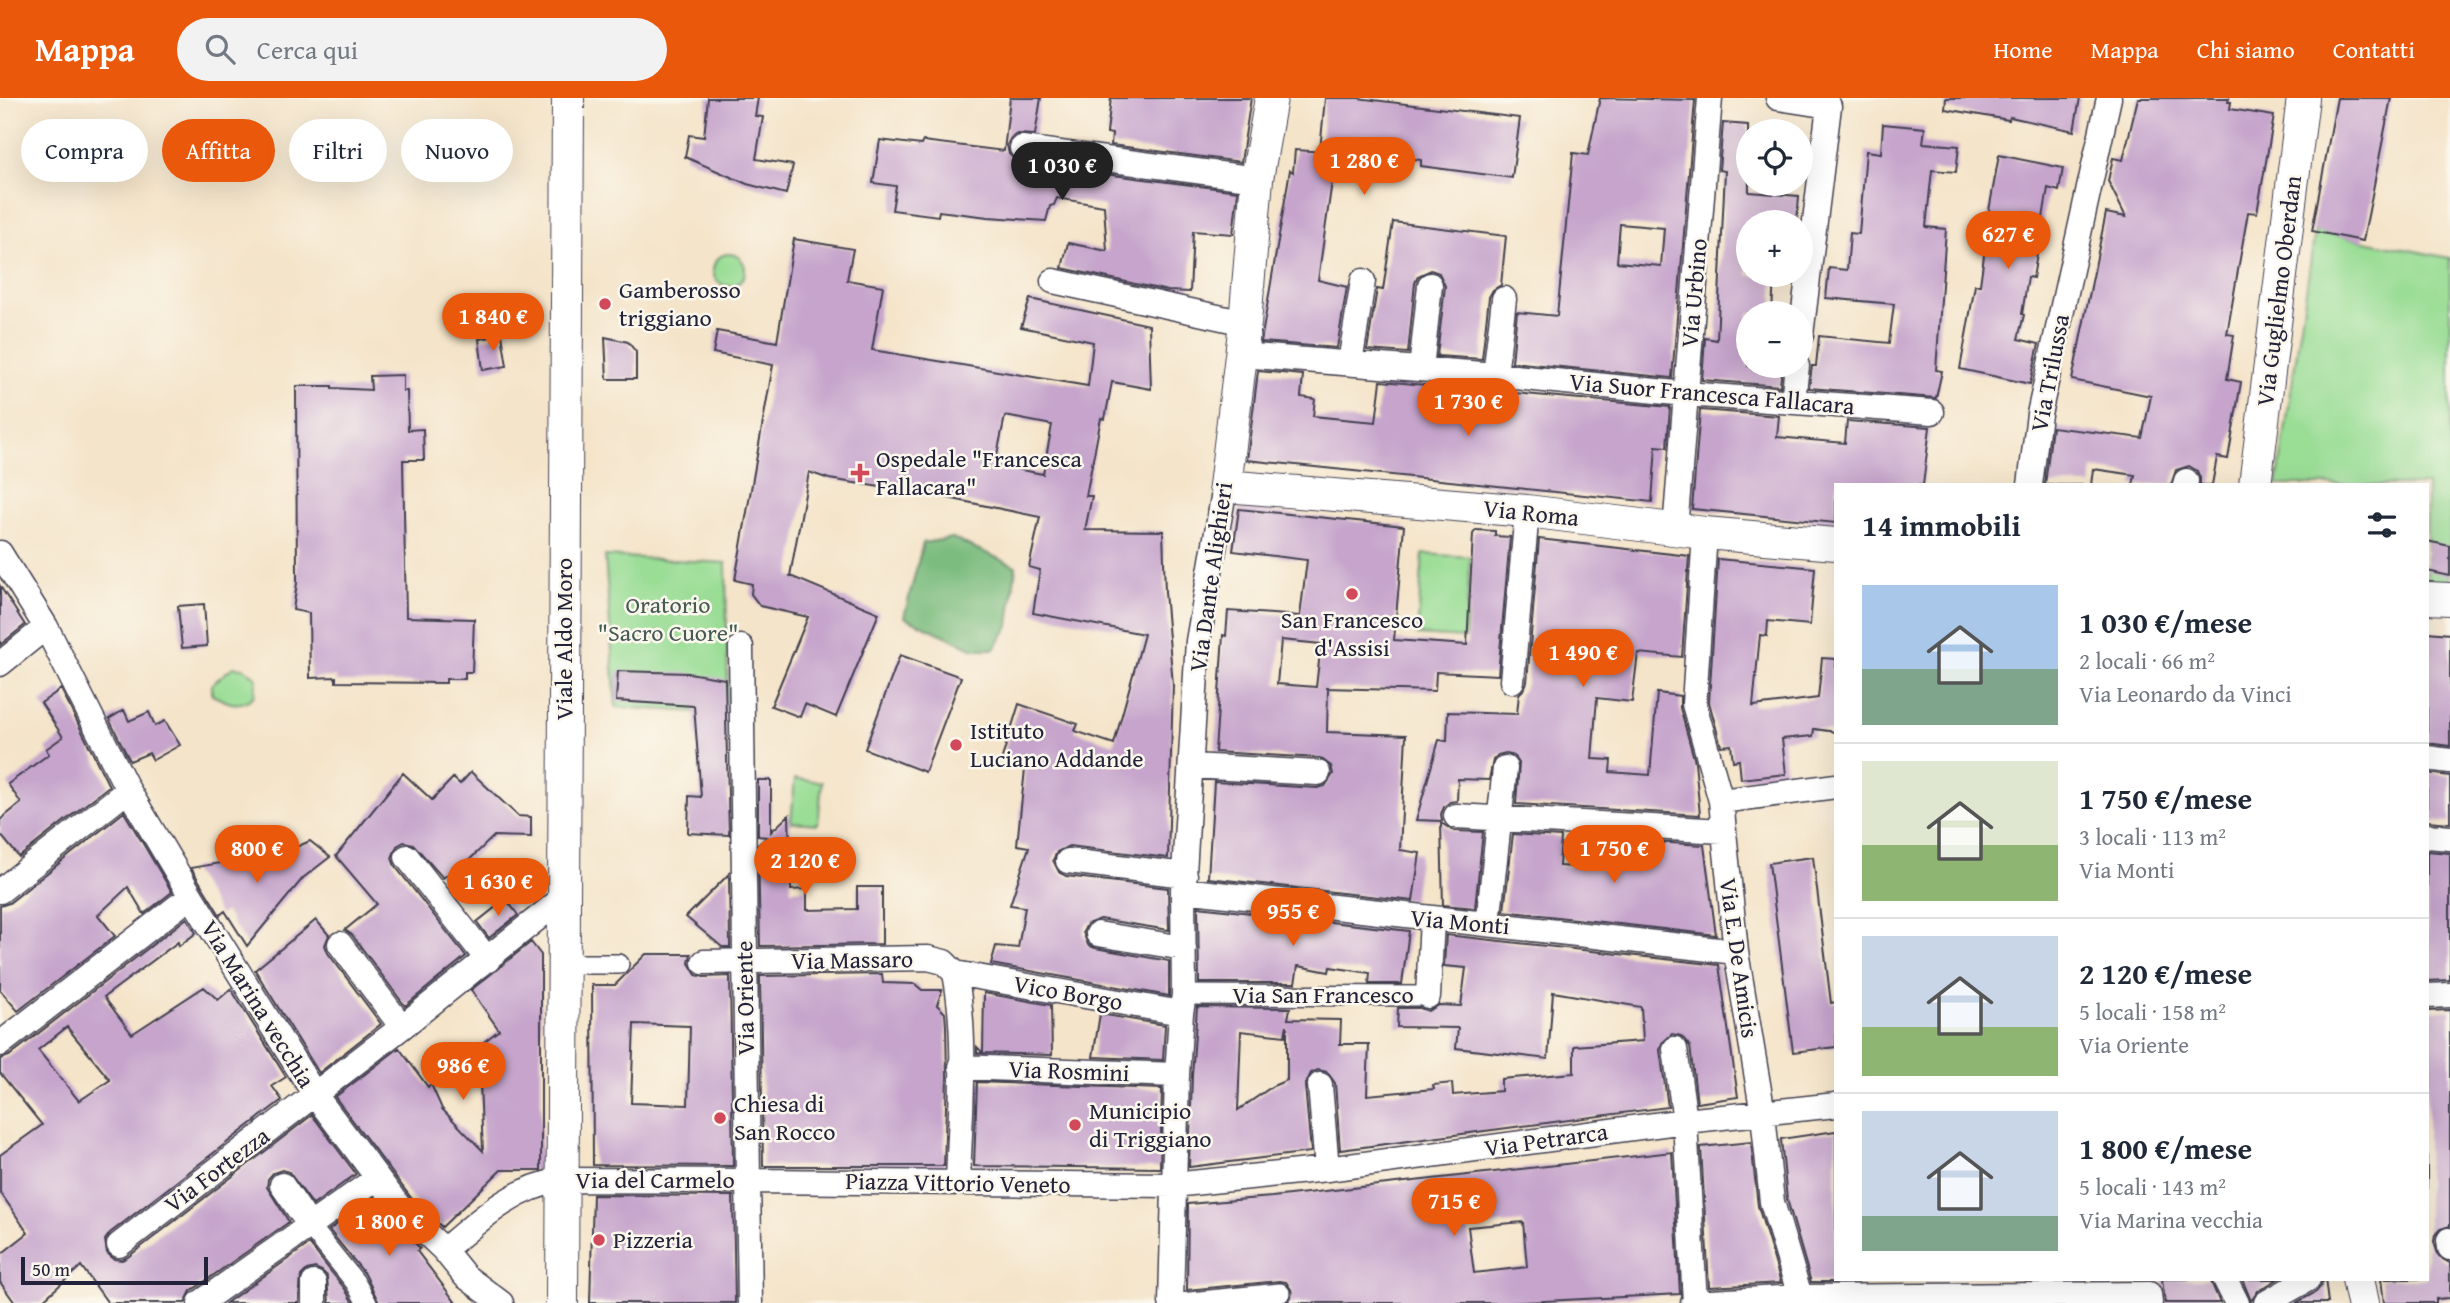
<!DOCTYPE html>
<html lang="it">
<head>
<meta charset="utf-8">
<style>
	:root { --surface:#fff; --page:#f2f2f3; --text:#1f2937; --muted:#747a83; --line:#e0e1e3; --accent:#ea580c }
	body { margin:0; font-family:"Gentium Book Plus",serif; background:var(--page); color:var(--text); height:100vh; display:flex; flex-direction:column; font-size:26px; white-space:nowrap }
	* { box-sizing:border-box; margin:0 }
	p { font-size:23px; color:var(--muted) }
	.icon { flex:none; width:38px; height:38px; fill:none; stroke:currentColor; stroke-width:2; stroke-linecap:round; stroke-linejoin:round }
	.map { position:relative; flex:1; overflow:hidden }
	.sheet { position:absolute; left:1834px; top:385px; width:595px; height:798px; display:flex; flex-direction:column; background:var(--surface); border-radius:0px; box-shadow:0 7px 28px #0002 }
	.sheet>* { flex:none }
	.hud { position:absolute; left:21px; top:21px; width:665px; height:63px; display:flex; gap:14px }
	.fabs { position:absolute; left:1736px; top:21px; display:grid; gap:14px }
	.fabs a { display:grid; place-items:center; width:77px; height:77px; border-radius:50%; background:var(--surface); box-shadow:0 7px 28px #0002; font-size:35px }
	.scale { position:absolute; left:21px; bottom:18px; width:187px; box-sizing:border-box; padding-left:7px; border:4px solid #22223b; border-top:0; font-size:19px; line-height:24px; white-space:nowrap; color:#22223b; -webkit-text-stroke:5px #fbf7ec; paint-order:stroke }
	.price { position:absolute; translate:-50% -60px; padding:0 16px; border-radius:24px; background:var(--accent); color:#fff; font-size:23px; line-height:46px; filter:drop-shadow(0 2px 4px #0008) }
	.price::after { content:''; position:absolute; left:50%; top:42px; width:21px; height:16px; margin-left:-10px; background:inherit; clip-path:polygon(0 0,100% 0,50% 100%) }
	.price.active { background:#222; color:#fff }
	ul { padding:0; list-style:none }
	li { display:flex; align-items:center; gap:21px; height:175px; padding:0 28px }
	li+li { border-top:2px solid var(--line) }
	li span { display:grid; place-items:center; flex:none; width:196px; height:140px; border-radius:0px; color:#555 }
	li>.icon { margin-inline-start:auto }
	span .icon { width:84px; height:84px; fill:#fffc; stroke-width:1 }
	li b { font-size:30px }
	h2 { display:flex; justify-content:space-between; align-items:center; height:84px; padding:0 28px; font-size:30px }
	.chip { padding:0 24px; border-radius:32px; background:var(--surface); box-shadow:0 7px 28px #0002; font-size:24px; line-height:63px }
	.chip.active { background:var(--accent); color:#fff }
	header { display:flex; align-items:center; gap:42px; box-sizing:border-box; height:98px; padding:0 35px; background:var(--accent); color:#fff }
	header strong { font-size:33px }
	nav { display:flex; gap:38px; margin-inline-start:auto; font-size:24px }
	.search { width:490px; height:63px; background:var(--page); display:flex; align-items:center; gap:18px; box-sizing:border-box; padding:0 24px; border-radius:38px; color:var(--muted); font-size:26px }
	.map>svg:first-child { display:block }
	.green { fill:#9add95; stroke:#5e8068; stroke-width:2 }
	.forest { fill:#7bbc7e; stroke:#4e6f5c; stroke-width:2 }
	.building { fill:#c6a4cc; fill-rule:evenodd }
	.lines { fill:none; stroke-linecap:round; stroke-linejoin:round }
	.pedestrian-casing { stroke:#423f50; stroke-width:22 }
	.minor-casing { stroke:#423f50; stroke-width:27 }
	.tertiary-casing { stroke:#423f50; stroke-width:34 }
	.pedestrian { stroke:#fff; stroke-width:19 }
	.minor { stroke:#fff; stroke-width:24 }
	.tertiary { stroke:#fff; stroke-width:32 }
	.poi-dot { fill:#d1495b; stroke:#fbf7ec; stroke-width:2.5 }
	.labels { text-anchor:middle; stroke-width:5; stroke-linejoin:round; paint-order:stroke }
	.poi-label { font-size:24px; fill:#22223b; stroke:#fbf7ec; text-anchor:start }
	.street-label { font-size:24px; fill:#22223b; stroke:#fbf7ec }
	.park-label { font-size:24px; fill:#465a56; stroke:#fbf7ec }
</style>
</head>
<body>
<header>
<strong>Mappa</strong>
<div class="search"><svg class="icon" aria-label="search" viewBox="0 0 24 24"><circle cx="10" cy="10" r="6"/><path d="M15 15l6 6"/></svg>Cerca qui</div>
<nav><a>Home</a><a>Mappa</a><a>Chi siamo</a><a>Contatti</a></nav>
</header>
<div class="map">
<svg width="2450" height="1205" viewBox="0 0 2450 1205">
	<rect width="100%" height="100%" fill="#fbf7ec"/>
	<filter id="ink" filterUnits="userSpaceOnUse"><feTurbulence type="fractalNoise" baseFrequency=".0143" numOctaves="2"/><feDisplacementMap in="SourceGraphic" scale="14" xChannelSelector="R" yChannelSelector="G"/><feConvolveMatrix kernelMatrix="1 2 1 2 8 2 1 2 1" color-interpolation-filters="sRGB"/></filter>
	<filter id="wash" filterUnits="userSpaceOnUse"><feTurbulence type="fractalNoise" baseFrequency=".00686" numOctaves="4" result="noise"/><feDisplacementMap in="SourceGraphic" scale="28" xChannelSelector="R" yChannelSelector="G"/><feGaussianBlur stdDeviation="1.57" result="paint"/><feColorMatrix in="noise" values="0 0 0 0 0 0 0 0 0 0 0 0 0 0 0 0 0 1.4 0 .05"/><feComposite in="paint" operator="in"/></filter>
	<g filter="url(#wash)">
		<rect width="100%" height="100%" fill="#f4e4c9"/>
		<path class="green" d="M2315,133L2450,160V487L2427,484V387H2277Z
			M713 172a16 16 0 1 1 32 0a16 16 0 1 1-32 0Z
			M1423,456L1470,459L1465,540L1417,537Z
			M605,458L726,465L728,616L616,609Z
			M233,569L243,570L257,580L254,598C238,611 229,605 212,597V586Z
			M795,681L822,684L818,726L791,724Z"/>
		<path class="forest" d="M952,440L1016,468L1009,528L994,551H974L904,519L923,445Z"/>
		<g id="blocks">
			<path class="building" d="M708,0H758L755,18L763,19L756,61L793,67L786,96L747,86L685,59L689,37L704,39Z
				M1010,0H1041L1035,37L1017,36L1011,40L1007,47L1009,56L1019,65L1238,93L1233,136L1193,133L1190,194L1168,193L1062,170L1068,145L1107,153L1104,108L1057,100L1054,107L1050,108L1046,123L988,119L939,113L938,118L892,112L896,88L873,85L880,42L921,47L923,43L1004,53Z
				M1111,0H1251L1241,64L1111,47L1112,36L1107,35Z
				M1325,0H1357L1520,20L1512,80L1421,68V62L1371,55L1370,60L1336,55L1318,182L1347,189L1337,250L1261,244L1290,72L1293,74L1295,52L1326,54L1320,53Z
				M1600,0L1695,2L1672,280L1512,264L1517,214L1557,218L1573,55L1588,57ZM1620,126L1664,130L1661,168L1617,164Z
				M1946,0H2080L2074,33L2010,19L2009,22L1945,11Z
				M2138,0H2229L2228,4H2231L2230,11L2274,18L2257,115L2248,114L2227,236L2234,237L2227,281L2241,284L2228,361L2217,359L2212,387H2200V380L2197,373L2189,368L2176,372L2171,387H2133L2135,377L2093,371L2091,387H2045L2052,329L2142,340L2151,298L2072,282L2106,115L2126,119L2108,83L2113,60L2123,62Z
				M2337,0H2391L2363,143L2312,133Z
				M1723,25L1748,27L1749,94L1799,98L1797,124H1748V177H1774L1772,215H1748V268H1782L1780,288L1702,282L1705,240L1717,242L1725,73L1719,72Z
				M1883,26L1925,30L1923,45L1959,48L1956,74L1932,72L1926,129L1946,131L1936,272L1942,273L1936,300L1809,290L1812,268H1816L1819,238L1889,245L1894,206L1826,200L1829,170L1847,172L1850,135L1859,136L1866,53L1881,55Z
				M1999,57L2063,70L2059,93L2048,90L2033,180L2028,179L2022,216L2024,217L2018,241L2039,246L2030,286L1960,271L1975,187H1980L1987,135H1985Z
				M1393,124L1506,138L1501,187L1493,192L1489,199L1482,261L1437,258L1445,188L1439,175L1431,172L1418,178L1415,185L1408,255L1367,252L1377,191L1383,192Z
				M794,141L853,151L847,182L883,188L872,252L1088,288L1093,244L1021,229L1030,201L1149,227L1151,291L1112,284L1105,321L1101,320L1086,398H1092L1085,432L1163,433L1165,494L1173,587L1168,760L1069,748L1057,754L1053,762L1059,774L1066,778L1168,790L1169,832L1100,821L1087,826L1083,834L1088,847L1095,850L1169,863V898L991,866L996,848L1018,850L1025,809L1010,807L1029,749L1017,747L1025,671L1001,663L1019,606L1078,626L1075,633L1114,646L1144,536L1033,515L1040,472L1029,469L1040,419L938,398L829,381L809,374L790,478L879,515L836,619L805,606L800,619L771,608L808,519L760,508L751,496L752,486L735,482L773,267L713,255L717,233L777,244ZM1005,318L1052,327L1043,376L995,367Z
				M502,237L507,268L483,272L479,241Z
				M605,239L628,244L636,254V281H607Z
				M1258,273L1303,277L1301,299L1315,301L1313,318L1353,322L1376,324L1381,283L1670,309L1667,349L1656,348L1652,404L1247,362Z
				M403,277V293H407L408,332L423,331L424,362H403L406,519L474,521L472,574H465V581H446V585L336,584V579L310,580L309,515L293,512L297,485L296,288H332V290L371,292L370,278Z
				M1700,312L1779,318L1777,339L1845,345L1847,323L1930,329L1923,387H1836V425L1692,411Z
				M1239,411L1404,428L1394,542L1467,547L1473,436L1476,432L1495,433V438L1510,439L1498,577L1436,574L1435,593L1326,590H1328L1327,634L1406,637L1400,752L1420,755L1413,803L1208,780L1214,684L1317,690L1325,688L1333,676L1331,668L1320,660L1215,654L1223,537L1226,538L1228,513L1300,518L1307,462L1233,453ZM1281,542L1321,546L1316,589L1277,586Z
				M1539,441L1689,458L1682,559L1638,555L1632,604L1597,600L1592,661L1611,662L1610,674L1650,677L1657,595L1680,598V610L1695,664L1700,717L1516,706L1519,665L1514,658L1506,655L1498,657L1493,662L1489,682L1458,681L1457,703L1450,704L1444,709L1441,716L1442,723L1416,722L1439,642L1447,643L1448,614L1517,616L1519,596L1524,591L1527,584Z
				M2427,443L2450,448V478L2427,473Z
				M1718,461L1815,470L1810,527L1768,523L1767,538L1760,537L1753,608L1818,600L1822,560L1836,561V634L1814,631L1813,638L1782,641L1786,676L1741,681L1739,662L1733,663L1731,647L1721,648L1709,604Z
				M0,488L25,527L0,547Z
				M204,506L207,548L182,550L178,508Z
				M2427,534L2450,536V648L2427,645Z
				M900,557L961,579L925,674L865,651Z
				M618,573L689,575L725,581L729,737L688,735L689,698L701,699L694,608L616,603Z
				M61,591L109,688L19,759L0,736V722L21,705L8,686L49,656L46,651L63,639L41,605Z
				M124,612L129,623L149,614L155,628L165,623L180,647L153,662L149,655L130,663L109,621Z
				M471,674L518,718L531,719V739L494,738L462,769L460,767L443,780L413,746L404,744L397,748L392,760L395,768L466,858L405,908L352,837L345,832L377,806L336,758L403,675L432,702L453,680L460,686Z
				M2427,675L2450,678V725L2427,723Z
				M758,682H771V734L789,717L791,792L807,791V812L857,811V789H882V846L760,848L758,747L767,739L758,738Z
				M124,714L172,794L144,816L128,789L98,817L115,838L18,913L0,892V808L9,805Z
				M1441,725L1454,733L1483,734L1475,810L1443,807Z
				M1513,736L1561,739L1559,768L1616,771L1619,742L1704,747L1716,837L1504,813Z
				M310,743L330,759L303,780L247,848L225,813L220,817L191,770L285,754Z
				M2427,753L2450,755V882L2427,883Z
				M1813,759L1831,905L1836,904V949L1793,954L1769,765Z
				M729,776L730,849H722L686,819Z
				M506,801L518,817L489,840L477,824Z
				M1198,809L1409,833L1402,886H1369L1370,875L1330,869L1329,874L1298,868L1295,885H1199Z
				M187,820L196,835L179,848L178,844L104,899L132,936L204,889L218,902L231,891L286,979L272,988L282,1002L110,1135L105,1142L107,1155L114,1161L122,1162L128,1159L312,1017L356,1076L313,1107L289,1074L282,1072L273,1075L268,1081L267,1089L289,1124L191,1193L185,1205H108L81,1168L40,1205H15L0,1184V1157L28,1135L0,1094V1057L42,1027L0,975V961L9,958ZM67,929L110,982L79,1003L38,952Z
				M316,822L329,837L325,847L328,855L381,926L319,975L255,872Z
				M1446,837L1719,867L1738,999L1697,1005L1690,948L1681,938L1672,936L1662,945L1660,952L1668,1009L1340,1052L1335,985L1327,974L1318,972L1311,975L1305,988L1311,1054L1189,1069L1192,978L1197,909L1290,910L1288,921L1341,922L1340,946H1369L1367,997L1434,991L1433,987L1452,985L1453,997L1501,993V981L1574,975V948L1643,943L1641,909L1553,894L1548,961L1456,950L1458,930L1397,929L1398,910H1420L1428,913L1439,907L1461,908L1466,870L1444,868ZM1287,927V982L1273,988L1238,1012L1241,933L1285,938Z
				M531,844L541,857V1072H501L442,1129L412,1101L335,999L399,950L428,989L431,986L442,1011L483,1053L479,962L471,954L499,932L471,892Z
				M646,856H691L689,865L696,877L704,879L730,878L733,1068L593,1067L592,887H615ZM634,926L690,928L688,1007L631,1005Z
				M882,876L883,885L915,886L922,892H942L937,907L945,915L946,928L947,979L944,1068H763L760,878Z
				M984,895L1051,907L1052,957L977,955V949L983,955Z
				M2450,912V1128L2440,1131L2435,1137L2434,1144L2439,1159L2450,1165V1200L2436,1201V1205H2384L2381,1181H2427V913Z
				M1100,916L1165,927L1163,962L1093,959Z
				M977,984L1162,991L1160,1070L974,1068Z
				M1836,1033V1184H1811L1787,1101L1781,1041Z
				M1751,1044L1758,1108L1781,1185L1709,1189L1701,1049Z
				M1672,1054L1680,1196L1508,1205H1287L1291,1199L1292,1193L1286,1184L1279,1183L1187,1192L1188,1106L1272,1099ZM1523,1124L1527,1169L1474,1175L1468,1129Z
				M593,1097L733,1098L735,1205H590Z
				M374,1100L391,1122L420,1150L417,1153L456,1205H379L365,1176L329,1132Z
				M309,1146L345,1191L353,1205H329L327,1178L322,1173L315,1170L307,1172L301,1178L299,1205H226Z
				M2162,1181H2210L2220,1205H2165Z
				M2242,1181H2278L2258,1193L2251,1203Z
				M2323,1181H2325L2328,1205H2296L2316,1194L2321,1188Z"/>
		</g>
	</g>
	<g filter="url(#ink)">
		<use href="#blocks" fill-opacity="0" stroke="#423f50" stroke-width="2"/>
		<g class="lines">
			<g class="pedestrian-casing">
				<path id="pedestrian" d="M564,866H619
					M1184,897L1428,898
					M310,1128L355,1184L367,1205
					M1180,1205L1280,1195"/>
			</g>
			<g class="minor-casing">
				<path id="minor" d="M1778,0L1829,8L1801,237
					M1022,50L1257,81
					M1053,183L1245,225
					M1241,257L1495,277L1686,296L1932,314
					M1350,265L1363,183
					M1421,271L1430,187
					M1495,277L1504,201
					M1793,302L1797,268
					M2030,387L2039,316L2109,0
					M2185,387L2186,383
					M1675,432L1710,0
					M1705,435L1694,606L1721,703L1736,854L1763,1016L1772,1104L1802,1205
					M0,455L46,529L128,692L191,798L315,997L401,1111L444,1152
					M0,566L46,529
					M1512,583L1527,413
					M2427,660L2450,663
					M1192,668L1318,675
					M1721,703L1836,688
					M1456,718L1723,733
					M2427,738L2450,740
					M407,759L488,862
					M1068,763L1185,777
					M1183,792C1368,814 1552,833 1736,854
					M0,793L128,692
					M1488,825L1505,670
					M1098,836L1184,850
					M340,846L402,929
					M704,864L928,860L944,864L955,875
					M955,875L1181,915
					M955,875C968,943 960,1016 958,1085
					M1428,898L1432,822
					M2427,898L2450,897
					M0,946L191,798
					M1675,951L1685,1023L1695,1205
					M961,969L1177,977
					M1320,987L1327,1071
					M282,1087L310,1128
					M2449,1142L2450,1150
					M119,1147L402,929L564,799
					M2225,1181L2237,1205
					M314,1185V1205
					M200,1205L377,1080
					M501,1205L465,1178L444,1152C479,1122 514,1089 562,1082L748,1083L741,549
					M750,1205L748,1083L1173,1087L1327,1071L1685,1023L1836,1007
					M1171,1205L1177,977L1181,915L1184,897L1183,792L1198,543L1225,388
					M1693,1205L1799,1199L2149,1196L2150,1205
					M2266,1205L2308,1181"/>
			</g>
			<g class="tertiary-casing">
				<path id="tertiary" d="M1271,0L1257,81L1245,225L1225,388L1527,413L1705,435L1836,446
					M2255,387L2303,0
					M2427,500L2450,501
					M2358,1181L2363,1205
					M562,1205L568,0"/>
			</g>
			<use href="#pedestrian" class="pedestrian"/>
			<use href="#minor" class="minor"/>
			<use href="#tertiary" class="tertiary"/>
		</g>
	</g>
	<g class="poi-dot">
		<circle cx="605" cy="206" r="7"/>
		<path d="M856.5 364.5h7v7h7v7h-7v7h-7v-7h-7v-7h7z"/>
		<circle cx="1352" cy="496" r="7"/>
		<circle cx="956" cy="647" r="7"/>
		<circle cx="720" cy="1020" r="7"/>
		<circle cx="1075" cy="1027" r="7"/>
		<circle cx="599" cy="1142" r="7"/>
	</g>
	<g class="labels">
		<g class="poi-label">
			<text x="619" y="200">Gamberosso<tspan x="619" dy="28">triggiano</tspan></text>
			<text x="876" y="369">Ospedale "Francesca<tspan x="876" dy="28">Fallacara"</tspan></text>
			<text x="1352" y="530" text-anchor="middle">San Francesco<tspan x="1352" dy="28">d'Assisi</tspan></text>
			<text x="970" y="641">Istituto<tspan x="970" dy="28">Luciano Addande</tspan></text>
			<text x="734" y="1014">Chiesa di<tspan x="734" dy="28">San Rocco</tspan></text>
			<text x="1089" y="1021">Municipio<tspan x="1089" dy="28">di Triggiano</tspan></text>
			<text x="613" y="1150">Pizzeria</text>
		</g>
		<g class="street-label">
			<text transform="translate(2279 193) rotate(-83)" y="8">Via Guglielmo Oberdan</text>
			<text transform="translate(1694 195) rotate(-85)" y="8">Via Urbino</text>
			<text transform="translate(2050 275) rotate(-79)" y="8">Via Trilussa</text>
			<text transform="translate(1712 296) rotate(5)" y="8">Via Suor Francesca Fallacara</text>
			<text transform="translate(1531 415) rotate(6)" y="8">Via Roma</text>
			<text transform="translate(1211 479) rotate(-82)" y="8">Via Dante Alighieri</text>
			<text transform="translate(564 541) rotate(-90)" y="8">Viale Aldo Moro</text>
			<text transform="translate(1460 824) rotate(5)" y="8">Via Monti</text>
			<text transform="translate(1739 860) rotate(82)" y="8">Via E. De Amicis</text>
			<text transform="translate(852 862) rotate(-1)" y="8">Via Massaro</text>
			<text transform="translate(1068 895) rotate(10)" y="8">Vico Borgo</text>
			<text x="1323" y="905">Via San Francesco</text>
			<text transform="translate(745 900) rotate(-91)" y="8">Via Oriente</text>
			<text transform="translate(258 906) rotate(58)" y="8">Via Marina vecchia</text>
			<text transform="translate(1069 973) rotate(2)" y="8">Via Rosmini</text>
			<text transform="translate(1546 1042) rotate(-8)" y="8">Via Petrarca</text>
			<text transform="translate(217 1072) rotate(-37)" y="8">Via Fortezza</text>
			<text x="655" y="1090">Via del Carmelo</text>
			<text transform="translate(958 1085) rotate(1)" y="8">Piazza Vittorio Veneto</text>
		</g>
		<g class="park-label">
			<text x="668" y="515">Oratorio<tspan x="668" dy="28">"Sacro Cuore"</tspan></text>
		</g>
	</g>
</svg>
<div class="fabs">
<a><svg class="icon" aria-label="locate" viewBox="0 0 24 24"><circle cx="12" cy="12" r="6"/><path d="M12 2v4M12 18v4M2 12h4M18 12h4"/></svg></a>
<a>+</a>
<a>−</a>
</div>
<div class="scale">50 m</div>
<b class="price" style="left:1364px;top:99px">1 280 €</b>
<b class="price active" style="left:1062px;top:104px">1 030 €</b>
<b class="price" style="left:2008px;top:173px">627 €</b>
<b class="price" style="left:493px;top:255px">1 840 €</b>
<b class="price" style="left:1468px;top:340px">1 730 €</b>
<b class="price" style="left:1583px;top:591px">1 490 €</b>
<b class="price" style="left:257px;top:787px">800 €</b>
<b class="price" style="left:1614px;top:787px">1 750 €</b>
<b class="price" style="left:805px;top:799px">2 120 €</b>
<b class="price" style="left:498px;top:820px">1 630 €</b>
<b class="price" style="left:1293px;top:850px">955 €</b>
<b class="price" style="left:463px;top:1004px">986 €</b>
<b class="price" style="left:1454px;top:1140px">715 €</b>
<b class="price" style="left:389px;top:1160px">1 800 €</b>
<div class="hud">
<a class="chip">Compra</a>
<a class="chip active">Affitta</a>
<a class="chip">Filtri</a>
<a class="chip">Nuovo</a>
</div>
<section class="sheet">
<h2>14 immobili<svg class="icon" aria-label="filters" viewBox="0 0 24 24"><path d="M4 7h16M4 17h16"/><circle cx="9" cy="7" r="2"/><circle cx="15" cy="17" r="2"/></svg></h2>
<ul>
<li><span style="background:linear-gradient(#a9c7e8 60%,#7fa58c 0)"><svg class="icon" aria-label="home" viewBox="0 0 24 24"><path d="M3 11l9-7 9 7M6 9v11h12V9"/></svg></span><div><b>1 030 €/mese</b><p>2 locali · 66 m²</p><p>Via Leonardo da Vinci</p></div></li>
<li><span style="background:linear-gradient(#dfe7d0 60%,#8fb573 0)"><svg class="icon" aria-label="home" viewBox="0 0 24 24"><path d="M3 11l9-7 9 7M6 9v11h12V9"/></svg></span><div><b>1 750 €/mese</b><p>3 locali · 113 m²</p><p>Via Monti</p></div></li>
<li><span style="background:linear-gradient(#c9d6e8 65%,#8fb573 0)"><svg class="icon" aria-label="home" viewBox="0 0 24 24"><path d="M3 11l9-7 9 7M6 9v11h12V9"/></svg></span><div><b>2 120 €/mese</b><p>5 locali · 158 m²</p><p>Via Oriente</p></div></li>
<li><span style="background:linear-gradient(#c9d6e8 75%,#7fa58c 0)"><svg class="icon" aria-label="home" viewBox="0 0 24 24"><path d="M3 11l9-7 9 7M6 9v11h12V9"/></svg></span><div><b>1 800 €/mese</b><p>5 locali · 143 m²</p><p>Via Marina vecchia</p></div></li>
</ul>
</section>
</div>
</body>
</html>
